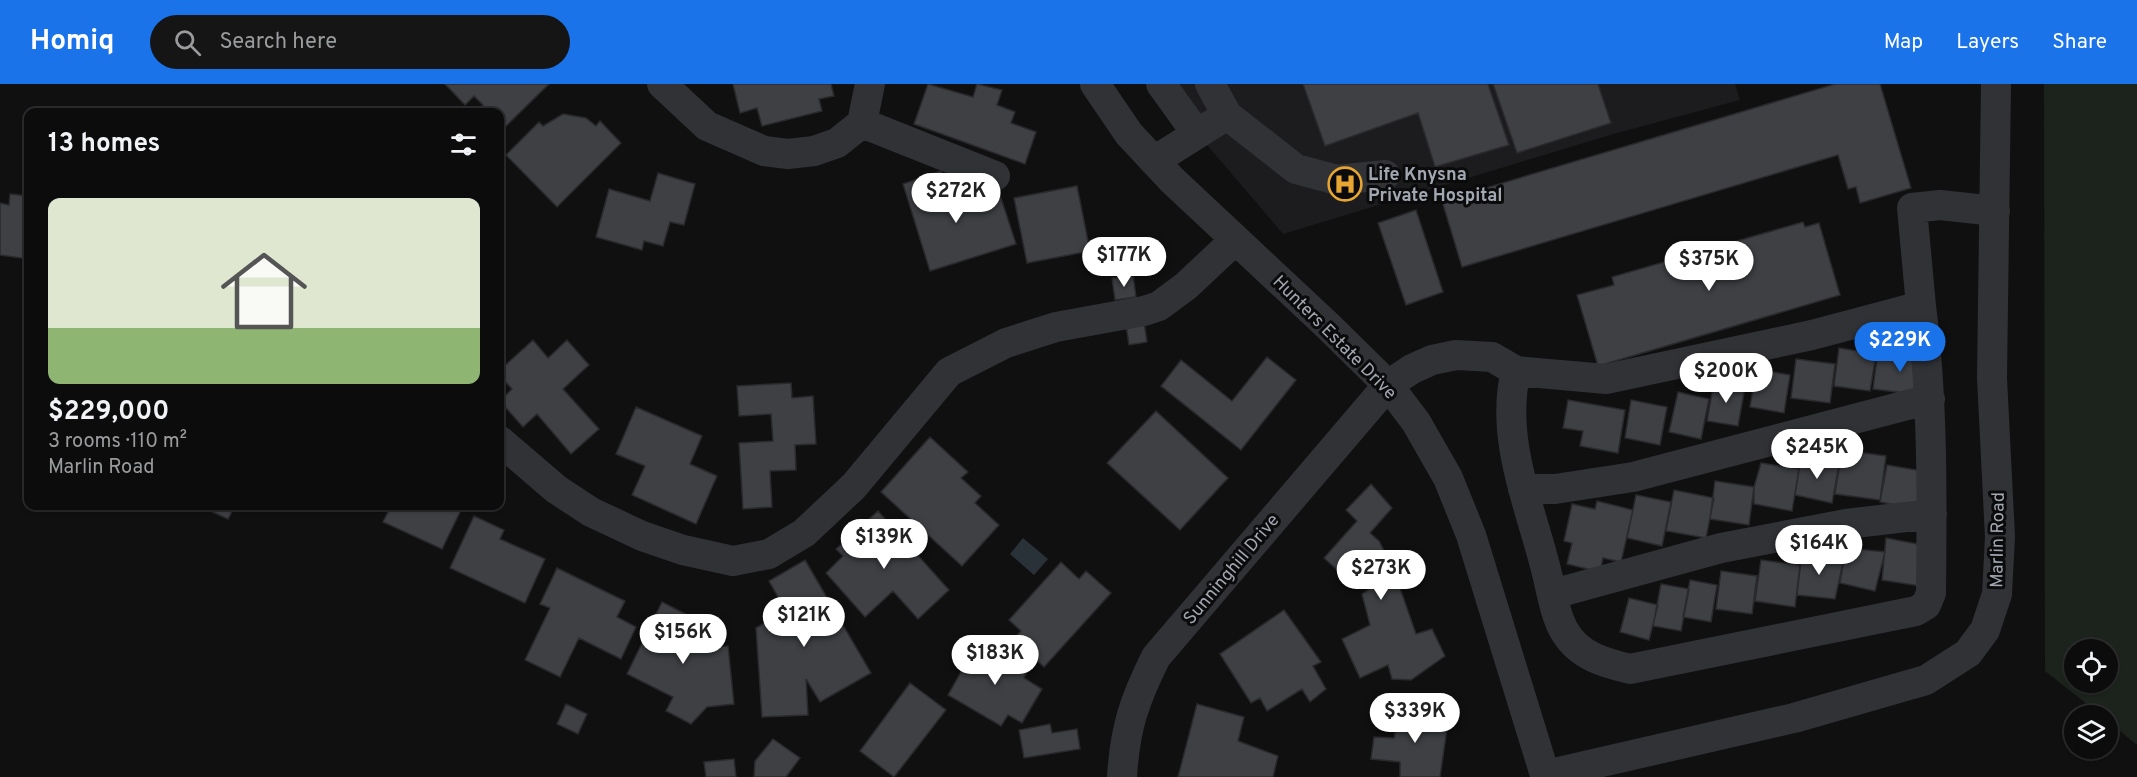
<!DOCTYPE html>
<html lang="en">
<head>
<meta charset="utf-8">
<style>
	:root { --surface:#0c0c0d; --page:#151516; --text:#f1f3f6; --muted:#9a9b9d; --line:#2c2c2e; --accent:#1a73e8 }
	body { margin:0; font-family:Overpass,sans-serif; background:var(--page); color:var(--text); height:100vh; display:flex; flex-direction:column; font-size:22px; white-space:nowrap }
	* { box-sizing:border-box; margin:0 }
	p { font-size:20px; color:var(--muted) }
	.icon { flex:none; width:33px; height:33px; fill:none; stroke:currentColor; stroke-width:2; stroke-linecap:round; stroke-linejoin:round }
	.map { position:relative; flex:1; overflow:hidden }
	.sheet { position:absolute; left:24px; top:24px; width:480px; height:402px; display:flex; flex-direction:column; background:var(--surface); border-radius:12px; box-shadow:0 2px 4px #0004,0 0 0 2px var(--line) }
	.sheet>* { flex:none }
	.fabs { position:absolute; left:2064px; top:555px; display:grid; gap:12px }
	.fabs a { display:grid; place-items:center; width:54px; height:54px; border-radius:50%; background:var(--surface); box-shadow:0 2px 4px #0004,0 0 0 2px var(--line); font-size:30px }
	.price { position:absolute; translate:-50% -51px; padding:0 14px; border-radius:21px; background:#fff; color:#222; font-size:20px; line-height:39px; filter:drop-shadow(0 2px 3px #0008) }
	.price::after { content:''; position:absolute; left:50%; top:36px; width:18px; height:14px; margin-left:-9px; background:inherit; clip-path:polygon(0 0,100% 0,50% 100%) }
	.price.active { background:var(--accent); color:#fff }
	ul { padding:0; list-style:none }
	li { display:grid; align-content:center; gap:12px; height:318px; padding:0 24px }
	li+li { border-top:2px solid var(--line) }
	li span { display:grid; place-items:center; height:186px; border-radius:12px; color:#555 }
	li>.icon { margin-inline-start:auto }
	span .icon { width:108px; height:108px; fill:#fffc; stroke-width:1 }
	li b { font-size:26px }
	h2 { display:flex; justify-content:space-between; align-items:center; height:72px; padding:0 24px; font-size:26px }
	header { display:flex; align-items:center; gap:36px; box-sizing:border-box; height:84px; padding:0 30px; background:var(--accent); color:#fff }
	header strong { font-size:28px }
	nav { display:flex; gap:33px; margin-inline-start:auto; font-size:21px }
	.search { width:420px; height:54px; background:var(--page); display:flex; align-items:center; gap:15px; box-sizing:border-box; padding:0 21px; border-radius:33px; color:var(--muted); font-size:22px }
	.map>svg:first-child { display:block }
	.built { fill:#1c1c1e }
	.green { fill:#1c231d; fill-rule:evenodd }
	.water { fill:#2a3239 }
	.building { fill:#3f4044; stroke:#2a2a2d; stroke-width:1.5 }
	.lines { fill:none; stroke-linecap:round; stroke-linejoin:round }
	.minor { stroke:#313236; stroke-width:30 }
	.labels { text-anchor:middle; stroke-width:6; stroke-linejoin:round; paint-order:stroke }
	.poi-label { font-size:18px; font-weight:bold; fill:#a2a7b1; stroke:#0b0b0c; text-anchor:start }
	.street-label { font-size:18px; fill:#a2a7b1; stroke:#0b0b0c }
</style>
</head>
<body>
<header>
<strong>Homiq</strong>
<div class="search"><svg class="icon" aria-label="search" viewBox="0 0 24 24"><circle cx="10" cy="10" r="6"/><path d="M15 15l6 6"/></svg>Search here</div>
<nav><a>Map</a><a>Layers</a><a>Share</a></nav>
</header>
<div class="map">
<svg width="2137" height="693" viewBox="0 0 2137 693">
	<rect width="100%" height="100%" fill="#101011"/>
	<path class="built" d="M1155,0H1735L1740,16L1617,49L1283,150Z"/>
	<path class="green" d="M2044,0H2137V661L2108,637V632L2101,631L2045,587ZM2074,566H2108V598H2074Z"/>
	<path class="water" d="M1023,454L1048,475L1034,491L1010,470Z"/>
	<path class="building" d="M445,0H549L500,48V28H476L483,21L474,12L465,21Z
		M733,0H831L834,12L819,15L822,27L762,42L757,24L740,29Z
		M928,0L973,13L977,0L1002,6L997,21L1015,28L1011,39L1036,48L1025,80L914,40Z
		M1303,0H1488L1509,61L1435,83L1418,29L1325,62Z
		M1493,0H1598L1611,39L1517,69Z
		M1835,0H1880L1911,104L1860,119L1856,103L1848,105L1838,71L1462,183L1442,117Z
		M563,30L586,34L596,42L600,37L621,59L557,123L506,71L539,38L543,42Z
		M941,87L953,126L1000,111L1016,160L930,187L903,100Z
		M658,89L695,100L684,141L670,138L663,162L644,157L642,166L596,153L609,105L650,117Z
		M1077,102L1090,167L1027,179L1014,114Z
		M10,110L28,112V175L0,171V119L9,121Z
		M1416,126L1443,208L1406,221L1378,139Z
		M1803,138L1805,143L1819,139L1840,211L1598,282L1577,211L1614,201L1612,193Z
		M1133,191L1136,213L1115,216L1112,194Z
		M1144,238L1147,258L1129,261L1126,241Z
		M533,256L548,274L567,256L589,281L563,305L599,345L571,370L537,330L523,343L500,317L512,305L500,292V286Z
		M1839,264L1876,270L1870,307L1834,302Z
		M1878,267L1926,272L1922,311L1873,305Z
		M1267,273L1296,296L1241,366L1161,302L1181,276L1232,317Z
		M1796,275L1835,280L1830,319L1791,314Z
		M1756,285L1790,291L1784,329L1750,323Z
		M1714,297L1745,303L1738,342L1707,337Z
		M791,299L792,314L813,312L816,360L795,361L796,386L770,387L772,423L743,425L739,359L773,357L771,330L739,332L737,302Z
		M1678,308L1709,315L1701,355L1669,348Z
		M1568,316L1625,326L1618,369L1580,362L1583,347L1563,344Z
		M1631,316L1667,323L1660,361L1625,354Z
		M636,323L702,352L690,380L717,392L696,440L632,411L645,382L616,370Z
		M1156,327L1228,394L1180,446L1107,379Z
		M930,353L968,388L961,394L981,412L975,419L999,441L962,482L881,408Z
		M1842,366L1886,372L1880,416L1835,410Z
		M1801,374L1839,381L1832,419L1795,411Z
		M1761,379L1799,385L1792,427L1754,420V403Z
		M1887,381L1928,388L1922,426L1880,418Z
		M1715,397L1754,403L1749,441L1710,435Z
		M1371,400L1392,424L1370,449L1379,457L1393,484L1416,550L1432,545L1445,572L1411,596L1392,595L1388,581L1360,594L1342,555L1370,541L1362,510L1374,502L1362,476L1346,494L1324,474L1357,437L1346,426Z
		M1674,406L1714,414L1706,454L1666,447Z
		M1636,411L1671,418L1662,462L1627,454Z
		M1597,417L1633,426L1621,478L1603,474L1600,488L1567,480L1572,459L1564,457L1572,420L1595,425Z
		M207,422H235L228,435L206,425Z
		M391,422H463L442,465L383,438Z
		M878,427L949,506L918,535L893,507L865,533L826,489L843,472L836,465Z
		M474,432L504,446L500,455L545,475L525,519L450,484Z
		M1886,454L1928,462L1920,502L1882,496Z
		M1846,464L1885,468L1875,507L1840,499Z
		M1802,468L1844,474L1835,515L1797,511Z
		M805,476L871,589L820,618L806,595L808,631L762,633L756,544L786,527L769,497Z
		M1761,476L1800,481L1795,523L1755,517Z
		M1061,478L1079,495L1086,487L1111,509L1044,583L1013,555L1021,547L1009,536Z
		M557,484L625,517L617,533L636,543L621,575L579,554L560,593L525,576L550,524L540,520Z
		M1721,487L1757,492L1752,530L1716,525Z
		M1690,496L1717,501L1711,538L1683,533Z
		M1661,500L1689,505L1681,547L1653,542Z
		M1629,514L1658,521L1649,556L1620,548Z
		M662,518L699,537L702,564L728,562L734,620L707,623L691,640L666,627L673,613L627,590Z
		M1284,526L1321,578L1313,582L1326,605L1310,618L1302,605L1267,627L1260,614L1251,619L1220,570Z
		M979,556L1028,586L1024,594L1042,605L1022,639L1008,631L1001,642L948,611Z
		M910,599L946,626L894,693L860,667Z
		M566,620L587,630L578,650L557,640Z
		M1197,620L1244,633L1238,657L1278,672L1273,693H1178Z
		M1399,627L1449,631L1440,693H1400V678L1371,675L1374,653L1394,654Z
		M1050,640L1052,649L1077,645L1080,665L1024,674L1019,646Z
		M773,655L800,674L786,693H754L755,677Z
		M734,675L736,693H706L704,678Z"/>
	<g class="lines">
		<path class="minor" d="M662,0L707,42L764,67L788,70L814,67L837,59L862,39L870,0
			M1095,0L1129,50L1172,96L1328,242L1388,301L1416,338L1448,394L1471,451L1545,691
			M1161,0L1197,50
			M1210,0L1227,31L1296,85L1337,96L1385,91
			M862,39L995,92
			M1154,77L1227,31
			M1921,222L1912,124L1940,121L1995,127
			M500,357L556,405L591,428L642,452L683,466L733,477L769,470L804,449L854,402L949,288L1006,259L1056,243L1144,227L1159,222L1186,202L1234,157
			M1523,405H1555L1633,393L1930,315
			M1553,510L1721,464L1846,440L1932,430
			M1545,691L1794,634L1926,596L1968,569L1985,546L1997,510L2000,453L1992,294L1996,0
			M1122,693C1125,644 1134,617 1156,573L1388,301L1412,285L1432,276L1456,271L1492,273L1516,287L1606,295L1812,251L1921,222C1933,317 1932,413 1931,509L1926,521L1916,527L1630,585C1605,579 1579,572 1565,548C1554,531 1550,498 1544,478C1528,417 1500,351 1516,287"/>
	</g>
	<defs>
		<g id="hospital-ring" transform="scale(1.725)"><circle r="9.5" fill="#0b0b0c" stroke="#e7a532" stroke-width="1.5"/><path d="M-5-5h3v3.5h4V-5h3V5h-3V1.5h-4V5h-3Z" fill="#e7a532"/></g>
	</defs>
	<g fill-rule="evenodd">
		<use href="#hospital-ring" x="1345" y="100"/>
	</g>
	<g class="labels">
		<g class="poi-label">
			<text x="1368" y="96">Life Knysna<tspan x="1368" dy="21">Private Hospital</tspan></text>
		</g>
		<g class="street-label">
			<text transform="translate(1335 253) rotate(45)" y="6">Hunters Estate Drive</text>
			<text transform="translate(1997 456) rotate(-89)" y="6">Marlin Road</text>
			<text transform="translate(1231 485) rotate(-50)" y="6">Sunninghill Drive</text>
		</g>
	</g>
</svg>
<div class="fabs">
<a><svg class="icon" aria-label="locate" viewBox="0 0 24 24"><circle cx="12" cy="12" r="6"/><path d="M12 2v4M12 18v4M2 12h4M18 12h4"/></svg></a>
<a><svg class="icon" aria-label="layers" viewBox="0 0 24 24"><path d="M12 4l9 5-9 5-9-5zM3 14l9 5 9-5"/></svg></a>
</div>
<b class="price" style="left:956px;top:140px">$272K</b>
<b class="price" style="left:1124px;top:204px">$177K</b>
<b class="price" style="left:1709px;top:208px">$375K</b>
<b class="price active" style="left:1900px;top:289px">$229K</b>
<b class="price" style="left:1726px;top:320px">$200K</b>
<b class="price" style="left:1817px;top:396px">$245K</b>
<b class="price" style="left:884px;top:486px">$139K</b>
<b class="price" style="left:1819px;top:492px">$164K</b>
<b class="price" style="left:1381px;top:517px">$273K</b>
<b class="price" style="left:804px;top:564px">$121K</b>
<b class="price" style="left:683px;top:581px">$156K</b>
<b class="price" style="left:995px;top:602px">$183K</b>
<b class="price" style="left:1415px;top:660px">$339K</b>
<section class="sheet">
<h2>13 homes<svg class="icon" aria-label="filters" viewBox="0 0 24 24"><path d="M4 7h16M4 17h16"/><circle cx="9" cy="7" r="2"/><circle cx="15" cy="17" r="2"/></svg></h2>
<ul>
<li><span style="background:linear-gradient(#dfe7d0 70%,#8fb573 0)"><svg class="icon" aria-label="home" viewBox="0 0 24 24"><path d="M3 11l9-7 9 7M6 9v11h12V9"/></svg></span><div><b>$229,000</b><p>3 rooms · 110 m²</p><p>Marlin Road</p></div></li>
</ul>
</section>
</div>
</body>
</html>
